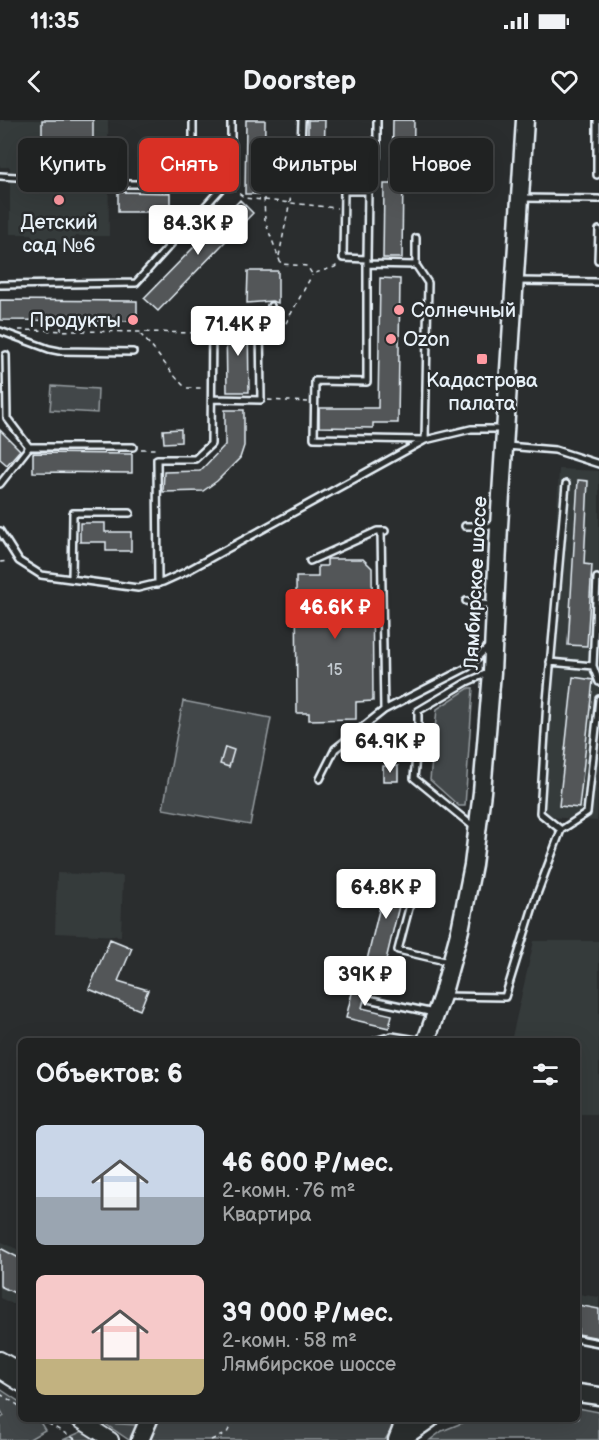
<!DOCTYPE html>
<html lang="ru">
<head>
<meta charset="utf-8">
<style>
	:root { --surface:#202222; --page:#2d2f2f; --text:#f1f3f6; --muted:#a2a4a5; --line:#3d3f40; --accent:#d93025 }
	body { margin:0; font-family:"Balsamiq Sans",sans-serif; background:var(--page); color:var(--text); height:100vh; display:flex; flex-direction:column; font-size:22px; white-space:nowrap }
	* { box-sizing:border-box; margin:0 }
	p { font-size:20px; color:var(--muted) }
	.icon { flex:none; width:33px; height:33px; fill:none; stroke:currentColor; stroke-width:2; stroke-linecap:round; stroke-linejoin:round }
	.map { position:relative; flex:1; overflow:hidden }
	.panel { position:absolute; left:18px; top:918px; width:562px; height:384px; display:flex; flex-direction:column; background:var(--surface); border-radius:9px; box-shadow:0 6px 24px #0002,0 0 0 2px var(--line) }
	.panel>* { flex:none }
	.top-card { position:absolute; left:18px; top:18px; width:564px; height:54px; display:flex; gap:12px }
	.price { position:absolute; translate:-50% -51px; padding:0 14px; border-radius:6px; background:#fff; color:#222; font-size:20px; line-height:39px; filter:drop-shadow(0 2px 3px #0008) }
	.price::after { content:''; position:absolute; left:50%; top:36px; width:18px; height:14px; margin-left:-9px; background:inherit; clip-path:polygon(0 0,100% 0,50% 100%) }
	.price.selected { background:var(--accent); color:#fff }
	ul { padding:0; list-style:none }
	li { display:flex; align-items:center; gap:18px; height:150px; padding:0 18px }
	li span { display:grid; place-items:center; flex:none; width:168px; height:120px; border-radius:9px; color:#555 }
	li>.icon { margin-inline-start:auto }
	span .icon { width:72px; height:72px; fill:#fffc; stroke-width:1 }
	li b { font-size:26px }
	h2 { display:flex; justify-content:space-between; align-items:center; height:72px; padding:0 18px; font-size:26px }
	.tag { padding:0 21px; border-radius:9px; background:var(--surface); box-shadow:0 6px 24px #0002,0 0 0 2px var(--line); font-size:21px; line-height:54px }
	.tag.selected { background:var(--accent); color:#fff }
	.status { display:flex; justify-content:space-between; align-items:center; height:42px; padding:0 30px; background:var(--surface); direction:ltr }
	.status svg { height:16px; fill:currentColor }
	header { display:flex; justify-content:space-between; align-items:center; height:78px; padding:0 18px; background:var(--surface); font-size:27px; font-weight:700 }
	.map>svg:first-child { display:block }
	.built { fill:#363a3b }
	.green { fill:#424648; stroke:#959ca0; stroke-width:1.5 }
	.building { fill:#535759; stroke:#e8f1f8; stroke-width:1.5 }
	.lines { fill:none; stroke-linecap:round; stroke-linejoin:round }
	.service-casing { stroke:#e8f1f8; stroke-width:10 }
	.secondary-casing { stroke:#e8f1f8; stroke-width:18 }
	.primary-casing { stroke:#e8f1f8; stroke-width:21 }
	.path { stroke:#e8f1f8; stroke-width:1.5; stroke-dasharray:4.5 4.5; stroke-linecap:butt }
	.service { stroke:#2a2d2e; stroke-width:5 }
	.secondary { stroke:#2a2d2e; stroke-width:14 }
	.primary { stroke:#2a2d2e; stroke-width:16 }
	.poi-dot { fill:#ff9aa2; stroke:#2a2d2e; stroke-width:2 }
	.labels { text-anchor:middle; stroke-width:5; stroke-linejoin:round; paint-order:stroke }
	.number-label { font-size:16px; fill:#c3cad0 }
	.poi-label { font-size:20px; fill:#e8f1f8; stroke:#2a2d2e }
	.street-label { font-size:20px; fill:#e8f1f8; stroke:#2a2d2e }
</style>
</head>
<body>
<div class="status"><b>11:35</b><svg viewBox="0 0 49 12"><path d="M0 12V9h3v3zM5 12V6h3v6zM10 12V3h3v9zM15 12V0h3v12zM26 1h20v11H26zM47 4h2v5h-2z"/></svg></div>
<header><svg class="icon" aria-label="back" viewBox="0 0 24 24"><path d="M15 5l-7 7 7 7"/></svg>Doorstep<svg class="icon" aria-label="heart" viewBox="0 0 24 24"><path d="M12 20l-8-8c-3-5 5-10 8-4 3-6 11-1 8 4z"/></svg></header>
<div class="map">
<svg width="599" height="1320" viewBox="0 0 599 1320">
	<rect width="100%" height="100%" fill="#2a2d2e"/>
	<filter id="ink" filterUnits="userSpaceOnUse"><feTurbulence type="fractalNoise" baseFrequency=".0167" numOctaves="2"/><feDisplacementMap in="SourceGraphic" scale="12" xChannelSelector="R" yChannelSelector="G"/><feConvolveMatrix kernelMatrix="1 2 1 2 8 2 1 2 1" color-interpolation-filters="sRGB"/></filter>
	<g filter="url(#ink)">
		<path class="built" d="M0,0H108L109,116H75L74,124H32V114H10V47H0Z
			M559,349L599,351V651L597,701L540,696Z
			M57,753L123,756L121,816L55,813Z
			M534,821H599V994H578V921H511Z
			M0,1121L21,1131V1188L0,1178Z
			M578,1174L599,1177V1228L578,1224Z"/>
		<path class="green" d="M52,266L98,269L97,293L50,290Z
			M469,568H473L465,686H459L430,660L437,589Z
			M183,581L271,598L250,705L163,689Z
			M0,1269L21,1283V1299H38L45,1310L28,1320H0V1299L4,1296L0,1289Z
			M578,1288L599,1292V1320H430L442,1311L472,1299H578Z
			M160,1299H394L393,1307L385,1320H149Z
			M104,1303L137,1305L131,1320H129Z
			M85,1310L98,1320H63Z"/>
		<path class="building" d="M42,0H93V21H101L99,54H80V42H76V24H55V41H52V54H34L32,21H42Z
			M246,0H265L264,74H245Z
			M308,0H325L324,41H308Z
			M393,0H414L413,56H403L402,138H383L384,64H392Z
			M118,72L170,73V92H118Z
			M240,80L253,93L158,191L144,178Z
			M248,151H278V183L272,181L247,183Z
			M380,158L400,159L398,303H373V308L319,307V288H378Z
			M0,180L137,181V201L0,200Z
			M248,201L249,272H227L226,202Z
			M225,290H244V326L240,338L217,361L203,371L163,372L164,352L200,351L225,325Z
			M181,309V322L164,323L163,310Z
			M0,310L20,330L7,345L0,339Z
			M33,333L132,334V353L33,352Z
			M578,360L588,361L584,444L592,445L587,526L568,525Z
			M80,403H105V412H131V431H106V422H80Z
			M327,439H363L372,448L373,581L356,582V599L309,600V593H297L296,457H318V446H327Z
			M573,557L593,560L579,688L559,686Z
			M409,605H413L417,609L423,606L422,633L388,631L389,614L408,615Z
			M225,627L234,630L229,647L220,644Z
			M383,646H398V661H383Z
			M387,757L405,761L385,844L367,840Z
			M110,819L132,828L118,861L148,870L140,890L89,869Z
			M356,856L369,859L362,888L392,895L389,908L346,898Z
			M0,1128L21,1139V1176L0,1166Z
			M578,1185L599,1189V1218L578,1214Z"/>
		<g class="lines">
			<g class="service-casing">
				<path id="service" d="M301,25L302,0
					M377,37V0
					M597,55V0
					M0,56L16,57
					M124,64H193V0
					M522,78L599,79
					M598,140L599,110
					M367,144L416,145L428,163L425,320L314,318L315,261L367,262Z
					M367,144V139L368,71H344L343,138L367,139
					M416,145V118
					M517,161L599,162
					M0,165L136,163L226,63L231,36V0
					M0,211L49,229L59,231L133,232
					M212,279L261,280L260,203L271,200V186
					M507,326L555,330L599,344
					M29,327H133
					M0,364L29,327L7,298L6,235
					M465,406H497
					M0,411L19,441L41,455L138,468L163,462L185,452L425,320L471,309H501
					M381,411L384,590
					M310,441L377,411H385
					M597,458L593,546L599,562
					M72,459L73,393H130
					M158,464L157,339H195L211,324L212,201
					M466,481L494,486
					M550,542L593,546
					M418,604V591L467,562L490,552
					M416,636L414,658L475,708
					M320,659L335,629L384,590L468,547L489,526
					M561,710L540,693L547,581L566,364
					M413,773L398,830L449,842
					M443,876L505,877L536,777L561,710L587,693L599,579
					M368,879L434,893
					M375,921L392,916L423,921
					M578,1219L599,1223"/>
			</g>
			<g class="secondary-casing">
				<path id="secondary" d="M0,1239L21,1251
					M0,1251L21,1264
					M78,1299L111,1320"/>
			</g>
			<g class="primary-casing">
				<path id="primary" d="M426,921L442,876L460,810L473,745L482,672L492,552L499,406L525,0
					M578,1273L599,1276
					M140,1320L149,1299
					M397,1320L401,1310L403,1299
					M400,1320L430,1299"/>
			</g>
			<path class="path" d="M232,68L245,78L337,88
				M264,78L265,101L281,144L307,146L312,154L335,147L339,143
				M279,136L300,31
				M277,202L286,203L312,155
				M19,210L203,213
				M61,210V204
				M140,214C157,231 169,252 186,268H203
				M268,280L308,282
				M141,329H155
				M0,442L9,441
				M0,1274L21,1287
				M40,1299L77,1320
				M211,1320L227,1313L234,1299"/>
			<use href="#service" class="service"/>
			<use href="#secondary" class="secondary"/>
			<use href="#primary" class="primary"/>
		</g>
	</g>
	<g class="poi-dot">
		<circle cx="59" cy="80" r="6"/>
		<circle cx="399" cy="190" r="6"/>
		<circle cx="133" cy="200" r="6"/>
		<circle cx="391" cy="219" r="6"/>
		<rect x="476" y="233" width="12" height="12" rx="3"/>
	</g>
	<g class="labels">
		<g class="number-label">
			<text x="335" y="555">15</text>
		</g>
		<g class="poi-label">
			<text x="59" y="109">Детский<tspan x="59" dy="23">сад №6</tspan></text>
			<text x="411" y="197" text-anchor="start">Солнечный</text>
			<text x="121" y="207" text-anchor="end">Продукты</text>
			<text x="403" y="226" text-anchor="start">Ozon</text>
			<text x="482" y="267">Кадастрова<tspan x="482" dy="23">палата</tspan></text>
		</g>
		<g class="street-label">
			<text transform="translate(475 463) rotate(-87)" y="7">Лямбирское шоссе</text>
		</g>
	</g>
</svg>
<b class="price" style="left:198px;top:136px">84.3K ₽</b>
<b class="price" style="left:238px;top:237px">71.4K ₽</b>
<b class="price selected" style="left:335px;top:520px">46.6K ₽</b>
<b class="price" style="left:390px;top:654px">64.9K ₽</b>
<b class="price" style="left:386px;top:800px">64.8K ₽</b>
<b class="price" style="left:365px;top:887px">39K ₽</b>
<div class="top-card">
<a class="tag">Купить</a>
<a class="tag selected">Снять</a>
<a class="tag">Фильтры</a>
<a class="tag">Новое</a>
</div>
<section class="panel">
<h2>Объектов: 6<svg class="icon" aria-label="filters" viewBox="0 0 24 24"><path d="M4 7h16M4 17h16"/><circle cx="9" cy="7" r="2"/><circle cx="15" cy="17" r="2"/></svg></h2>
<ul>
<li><span style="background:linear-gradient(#c9d6e8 60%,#9aa5b1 0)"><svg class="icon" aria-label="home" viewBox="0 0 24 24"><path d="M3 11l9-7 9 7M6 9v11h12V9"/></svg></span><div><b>46 600 ₽/мес.</b><p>2-комн. · 76 m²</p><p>Квартира</p></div></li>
<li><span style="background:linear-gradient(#f6c9c9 70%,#c2b280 0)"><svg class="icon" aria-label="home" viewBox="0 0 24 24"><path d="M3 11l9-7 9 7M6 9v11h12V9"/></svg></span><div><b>39 000 ₽/мес.</b><p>2-комн. · 58 m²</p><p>Лямбирское шоссе</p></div></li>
</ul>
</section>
</div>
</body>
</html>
